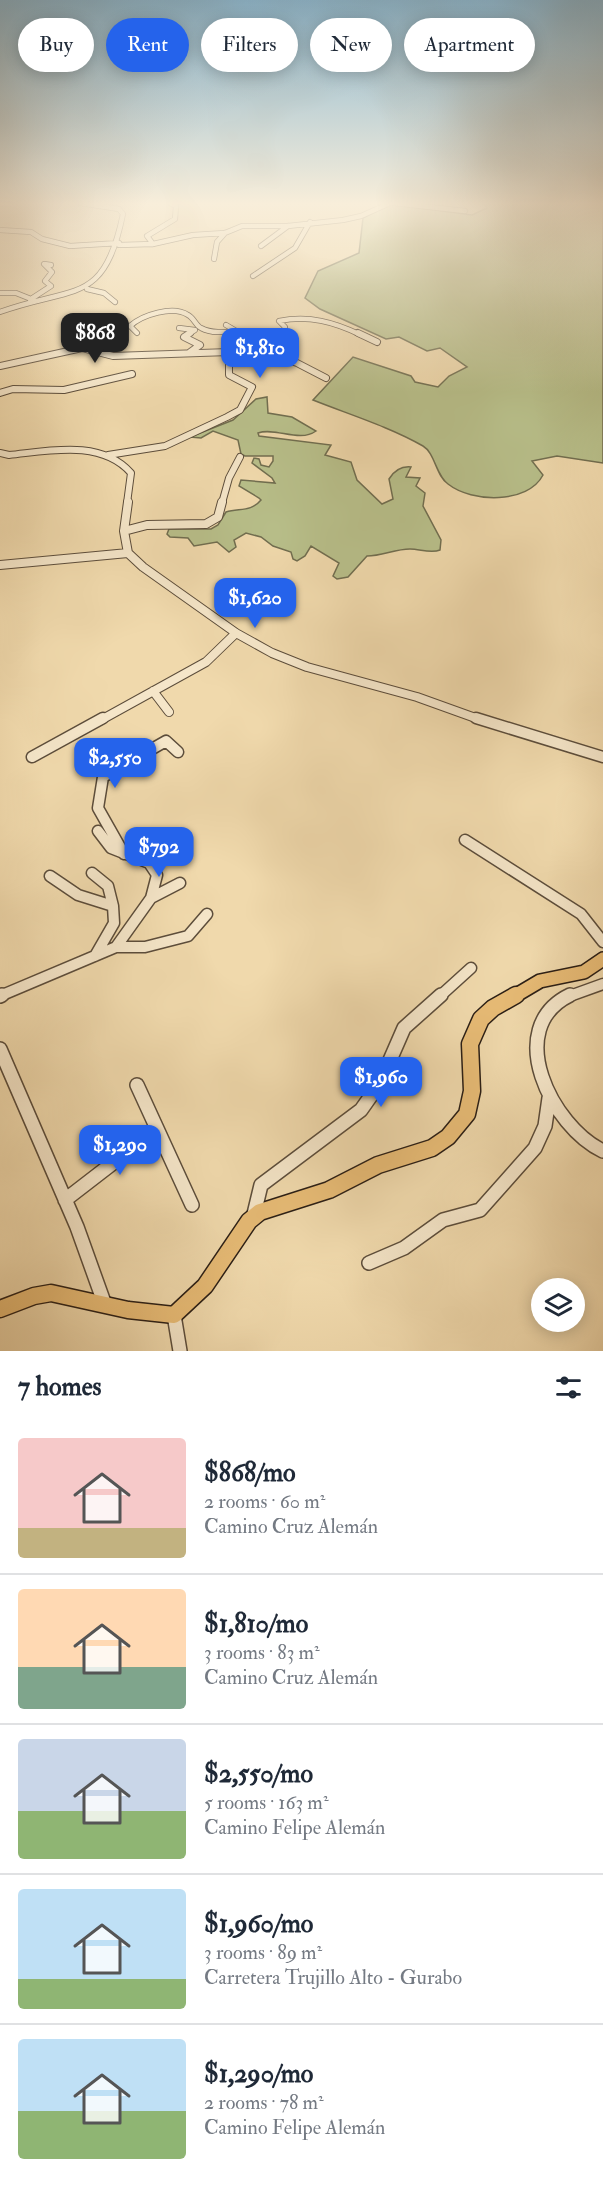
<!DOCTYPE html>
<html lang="en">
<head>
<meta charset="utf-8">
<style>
	:root { --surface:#fff; --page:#f6f6f7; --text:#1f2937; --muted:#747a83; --line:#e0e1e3; --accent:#2563eb }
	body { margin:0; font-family:"IM FELL Double Pica",serif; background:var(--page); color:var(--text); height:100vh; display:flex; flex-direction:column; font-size:22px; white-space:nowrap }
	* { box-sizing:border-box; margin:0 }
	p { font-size:20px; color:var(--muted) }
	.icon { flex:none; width:33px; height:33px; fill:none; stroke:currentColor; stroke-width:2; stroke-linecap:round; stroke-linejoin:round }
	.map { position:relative; height:1351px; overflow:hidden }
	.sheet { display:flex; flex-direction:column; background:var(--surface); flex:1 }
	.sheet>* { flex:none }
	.top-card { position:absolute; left:18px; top:18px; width:567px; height:54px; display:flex; gap:12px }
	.buttons { position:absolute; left:531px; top:1278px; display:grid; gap:12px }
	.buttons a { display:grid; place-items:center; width:54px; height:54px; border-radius:50%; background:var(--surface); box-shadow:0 3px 15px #0003; font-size:30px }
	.price { position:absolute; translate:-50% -51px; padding:0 14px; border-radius:12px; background:var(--accent); color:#fff; font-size:20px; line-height:39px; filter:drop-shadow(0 2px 3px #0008) }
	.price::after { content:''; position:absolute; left:50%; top:36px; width:18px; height:14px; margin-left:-9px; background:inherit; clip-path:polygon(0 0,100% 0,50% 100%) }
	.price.active { background:#222; color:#fff }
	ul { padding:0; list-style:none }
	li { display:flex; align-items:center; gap:18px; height:150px; padding:0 18px }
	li+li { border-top:2px solid var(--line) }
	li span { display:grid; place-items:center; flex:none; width:168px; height:120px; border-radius:6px; color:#555 }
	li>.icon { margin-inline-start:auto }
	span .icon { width:72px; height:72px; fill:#fffc; stroke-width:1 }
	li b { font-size:26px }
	h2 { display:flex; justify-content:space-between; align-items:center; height:72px; padding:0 18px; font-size:26px }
	.chip { padding:0 21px; border-radius:27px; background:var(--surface); box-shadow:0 3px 15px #0003; font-size:21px; line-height:54px }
	.chip.active { background:var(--accent); color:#fff }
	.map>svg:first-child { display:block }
	.green { fill:#b8bf8a; stroke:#716e50; stroke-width:1.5 }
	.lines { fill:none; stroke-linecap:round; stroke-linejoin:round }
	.minor-far4-casing { stroke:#5c4d3b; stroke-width:6 }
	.minor-far3-casing { stroke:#5c4d3b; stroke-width:8 }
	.minor-far2-casing { stroke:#5c4d3b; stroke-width:10 }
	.minor-far1-casing { stroke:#5c4d3b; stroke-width:13 }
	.minor-casing { stroke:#5c4d3b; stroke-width:16 }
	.major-far1-casing { stroke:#2a1e15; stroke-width:16 }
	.major-casing { stroke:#2a1e15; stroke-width:19 }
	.minor-far4 { stroke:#f5e6c9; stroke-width:4.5 }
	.minor-far3 { stroke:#f5e6c9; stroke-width:6 }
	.minor-far2 { stroke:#f5e6c9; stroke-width:8 }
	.minor-far1 { stroke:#f5e6c9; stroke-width:10 }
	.minor { stroke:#f5e6c9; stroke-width:13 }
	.major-far1 { stroke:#e8bc76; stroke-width:13 }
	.major { stroke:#e8bc76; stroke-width:16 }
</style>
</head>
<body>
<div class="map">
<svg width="603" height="1351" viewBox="0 0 603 1351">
	<rect width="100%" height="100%" fill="#f0d9ac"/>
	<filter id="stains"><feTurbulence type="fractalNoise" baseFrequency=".00333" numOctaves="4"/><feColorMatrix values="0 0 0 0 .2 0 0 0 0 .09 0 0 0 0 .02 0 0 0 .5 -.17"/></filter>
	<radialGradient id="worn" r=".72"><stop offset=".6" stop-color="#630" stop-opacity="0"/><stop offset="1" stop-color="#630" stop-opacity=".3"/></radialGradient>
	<path class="green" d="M484,203H603V463L557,456L532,461L543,475C528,504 472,503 448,484C436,476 435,453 423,446C390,427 348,414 313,400L353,357L411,376L415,382L438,387L449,376L467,367L440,348L427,351L399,337L386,339L320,309L305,298L318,271L359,253L363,218L391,204L472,215L487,208Z
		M267,397L268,413L292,417L316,431C299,443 276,427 258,433L259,436L331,445L325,455L351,462L357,480L382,504L393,499L389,479C394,471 401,466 411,467L406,477L420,478L416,486L425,493L423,506L441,540L440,550C431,554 420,549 410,549C395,549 382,556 367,556L348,577L337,579L333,576L339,563L311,546L305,556L297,561L293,559L291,552L273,546L261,537L246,533L234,540L236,547L229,552L217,542L194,546L188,538L170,537L167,534L169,529H211L218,525L226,512C240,508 251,512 261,500L259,498L239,486L241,480L275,483L272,478L252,463L254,458L259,459L261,465L269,467L273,461V456H245L241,454L238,440L213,431L201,438L190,437L233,420L256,399Z"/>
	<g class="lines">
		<g class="minor-far4-casing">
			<path id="minor-far4" d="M394,203L465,211
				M0,230L31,232L42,239L70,246L119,243
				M153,244L147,236L175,219L176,206L170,203
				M119,245L153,244L193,235L225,233L242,226H288L343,220L361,216L390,203
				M261,246L288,226
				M214,259L217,242L225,233
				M253,276L295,248L310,222
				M87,289L104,293L115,302
				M0,293H16L31,299L30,302
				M31,299L51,286L45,281L52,272L44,264L51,265
				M0,312C75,285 104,306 123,214L119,209L80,203
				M226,325L243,335
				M179,328L195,330L187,335
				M137,333L130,326C142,315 173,305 188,315C194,318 196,326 201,328C212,334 227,332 239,331
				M282,335L285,327L279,321C309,315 334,322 361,335"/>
		</g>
		<g class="minor-far3-casing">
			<path id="minor-far3" d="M241,333L253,348L297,363L326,378
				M358,333L377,342
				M189,353L200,345L184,337L190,333
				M0,366L82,348L113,356L229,352L271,344L284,333
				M0,393L13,389L64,390L132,374
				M0,453L9,455C49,451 101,439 131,473L127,503
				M108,455L165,446L227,417L240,410L252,387L229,375V352
				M222,503L229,478L240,457"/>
		</g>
		<g class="minor-far2-casing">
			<path id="minor-far2" d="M128,502L124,531L128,553L143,567L236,633L272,653L307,667L417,697L481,720
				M124,531L147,525L206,524L218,517L222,502
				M0,565L128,553
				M153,691L169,712
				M101,720L206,662L236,633"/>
		</g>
		<g class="minor-far1-casing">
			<path id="minor-far1" d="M476,718L603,757
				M32,757L103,718
				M465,840L581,914L603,942
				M124,854L98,808L103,777L166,741L178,752
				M92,873L108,886L113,906
				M50,876L78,895L113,906L114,923L95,956
				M151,898L180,883
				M116,947H145L188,936L207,914
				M0,996L116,947L151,898L157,875L149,863L111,848L98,831
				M439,997L471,968
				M567,997L603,984"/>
		</g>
		<g class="minor-casing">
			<path id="minor" d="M570,995C502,1028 552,1127 603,1151
				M0,996L2,995
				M0,1049L77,1227L105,1305
				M137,1085L192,1205
				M65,1200L157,1129
				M254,1214L261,1185L361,1110L380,1083L404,1028L441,995
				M369,1263L404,1248L443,1220L480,1210L535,1148L545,1126L549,1098
				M174,1315L180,1351"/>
		</g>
		<g class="major-far1-casing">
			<path id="major-far1" d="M513,997L540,981L584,972L603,959"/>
		</g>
		<g class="major-casing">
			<path id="major" d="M0,1309L34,1296L51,1293L128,1310L174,1315L205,1286L249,1221L260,1212L329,1190L378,1165L432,1148L448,1137L467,1114L472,1091L470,1044L481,1019L493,1008L516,995"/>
		</g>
		<use href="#minor-far4" class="minor-far4"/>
		<use href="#minor-far3" class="minor-far3"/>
		<use href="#minor-far2" class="minor-far2"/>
		<use href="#minor-far1" class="minor-far1"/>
		<use href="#minor" class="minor"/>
		<use href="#major-far1" class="major-far1"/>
		<use href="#major" class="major"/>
	</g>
	<linearGradient id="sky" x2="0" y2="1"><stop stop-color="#89b6d0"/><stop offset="0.52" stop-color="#f8eeda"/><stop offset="1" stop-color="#f8eeda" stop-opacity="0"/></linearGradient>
	<rect width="603" height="392" fill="url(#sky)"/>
	<rect width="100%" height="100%" filter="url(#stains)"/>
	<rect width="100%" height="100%" fill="url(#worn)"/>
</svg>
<div class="buttons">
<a><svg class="icon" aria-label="layers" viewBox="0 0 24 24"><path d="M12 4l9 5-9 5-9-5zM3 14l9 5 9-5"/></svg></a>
</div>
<b class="price active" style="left:95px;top:364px">$868</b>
<b class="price" style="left:260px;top:379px">$1,810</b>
<b class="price" style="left:255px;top:629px">$1,620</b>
<b class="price" style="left:115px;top:789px">$2,550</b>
<b class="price" style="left:159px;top:878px">$792</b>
<b class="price" style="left:381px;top:1108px">$1,960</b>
<b class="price" style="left:120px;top:1176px">$1,290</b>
<div class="top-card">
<a class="chip">Buy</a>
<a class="chip active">Rent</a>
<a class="chip">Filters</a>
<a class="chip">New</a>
<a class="chip">Apartment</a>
</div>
</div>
<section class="sheet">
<h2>7 homes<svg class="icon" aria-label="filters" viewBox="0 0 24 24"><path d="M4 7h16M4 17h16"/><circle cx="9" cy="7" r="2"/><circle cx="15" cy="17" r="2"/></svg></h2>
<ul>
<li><span style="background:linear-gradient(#f6c9c9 75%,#c2b280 0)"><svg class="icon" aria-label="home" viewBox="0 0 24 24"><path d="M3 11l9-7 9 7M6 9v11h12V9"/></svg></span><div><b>$868/mo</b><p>2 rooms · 60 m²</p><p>Camino Cruz Alemán</p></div></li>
<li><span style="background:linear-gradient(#ffd9b3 65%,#7fa58c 0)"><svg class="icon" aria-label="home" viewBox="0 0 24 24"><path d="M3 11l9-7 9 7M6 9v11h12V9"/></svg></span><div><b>$1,810/mo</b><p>3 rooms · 83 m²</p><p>Camino Cruz Alemán</p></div></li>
<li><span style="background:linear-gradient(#c9d6e8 60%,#8fb573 0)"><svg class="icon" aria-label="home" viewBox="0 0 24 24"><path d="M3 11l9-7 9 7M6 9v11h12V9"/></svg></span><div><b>$2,550/mo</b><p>5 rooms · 163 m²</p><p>Camino Felipe Alemán</p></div></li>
<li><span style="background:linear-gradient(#bfe0f5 75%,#8fb573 0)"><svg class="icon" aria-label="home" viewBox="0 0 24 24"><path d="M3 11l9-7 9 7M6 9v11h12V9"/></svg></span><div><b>$1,960/mo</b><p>3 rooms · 89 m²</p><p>Carretera Trujillo Alto - Gurabo</p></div></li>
<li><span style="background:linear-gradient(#bfe0f5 60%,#8fb573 0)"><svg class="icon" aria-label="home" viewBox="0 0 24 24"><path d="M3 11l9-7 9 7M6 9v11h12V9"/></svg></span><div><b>$1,290/mo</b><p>2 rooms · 78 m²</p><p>Camino Felipe Alemán</p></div></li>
</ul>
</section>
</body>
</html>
